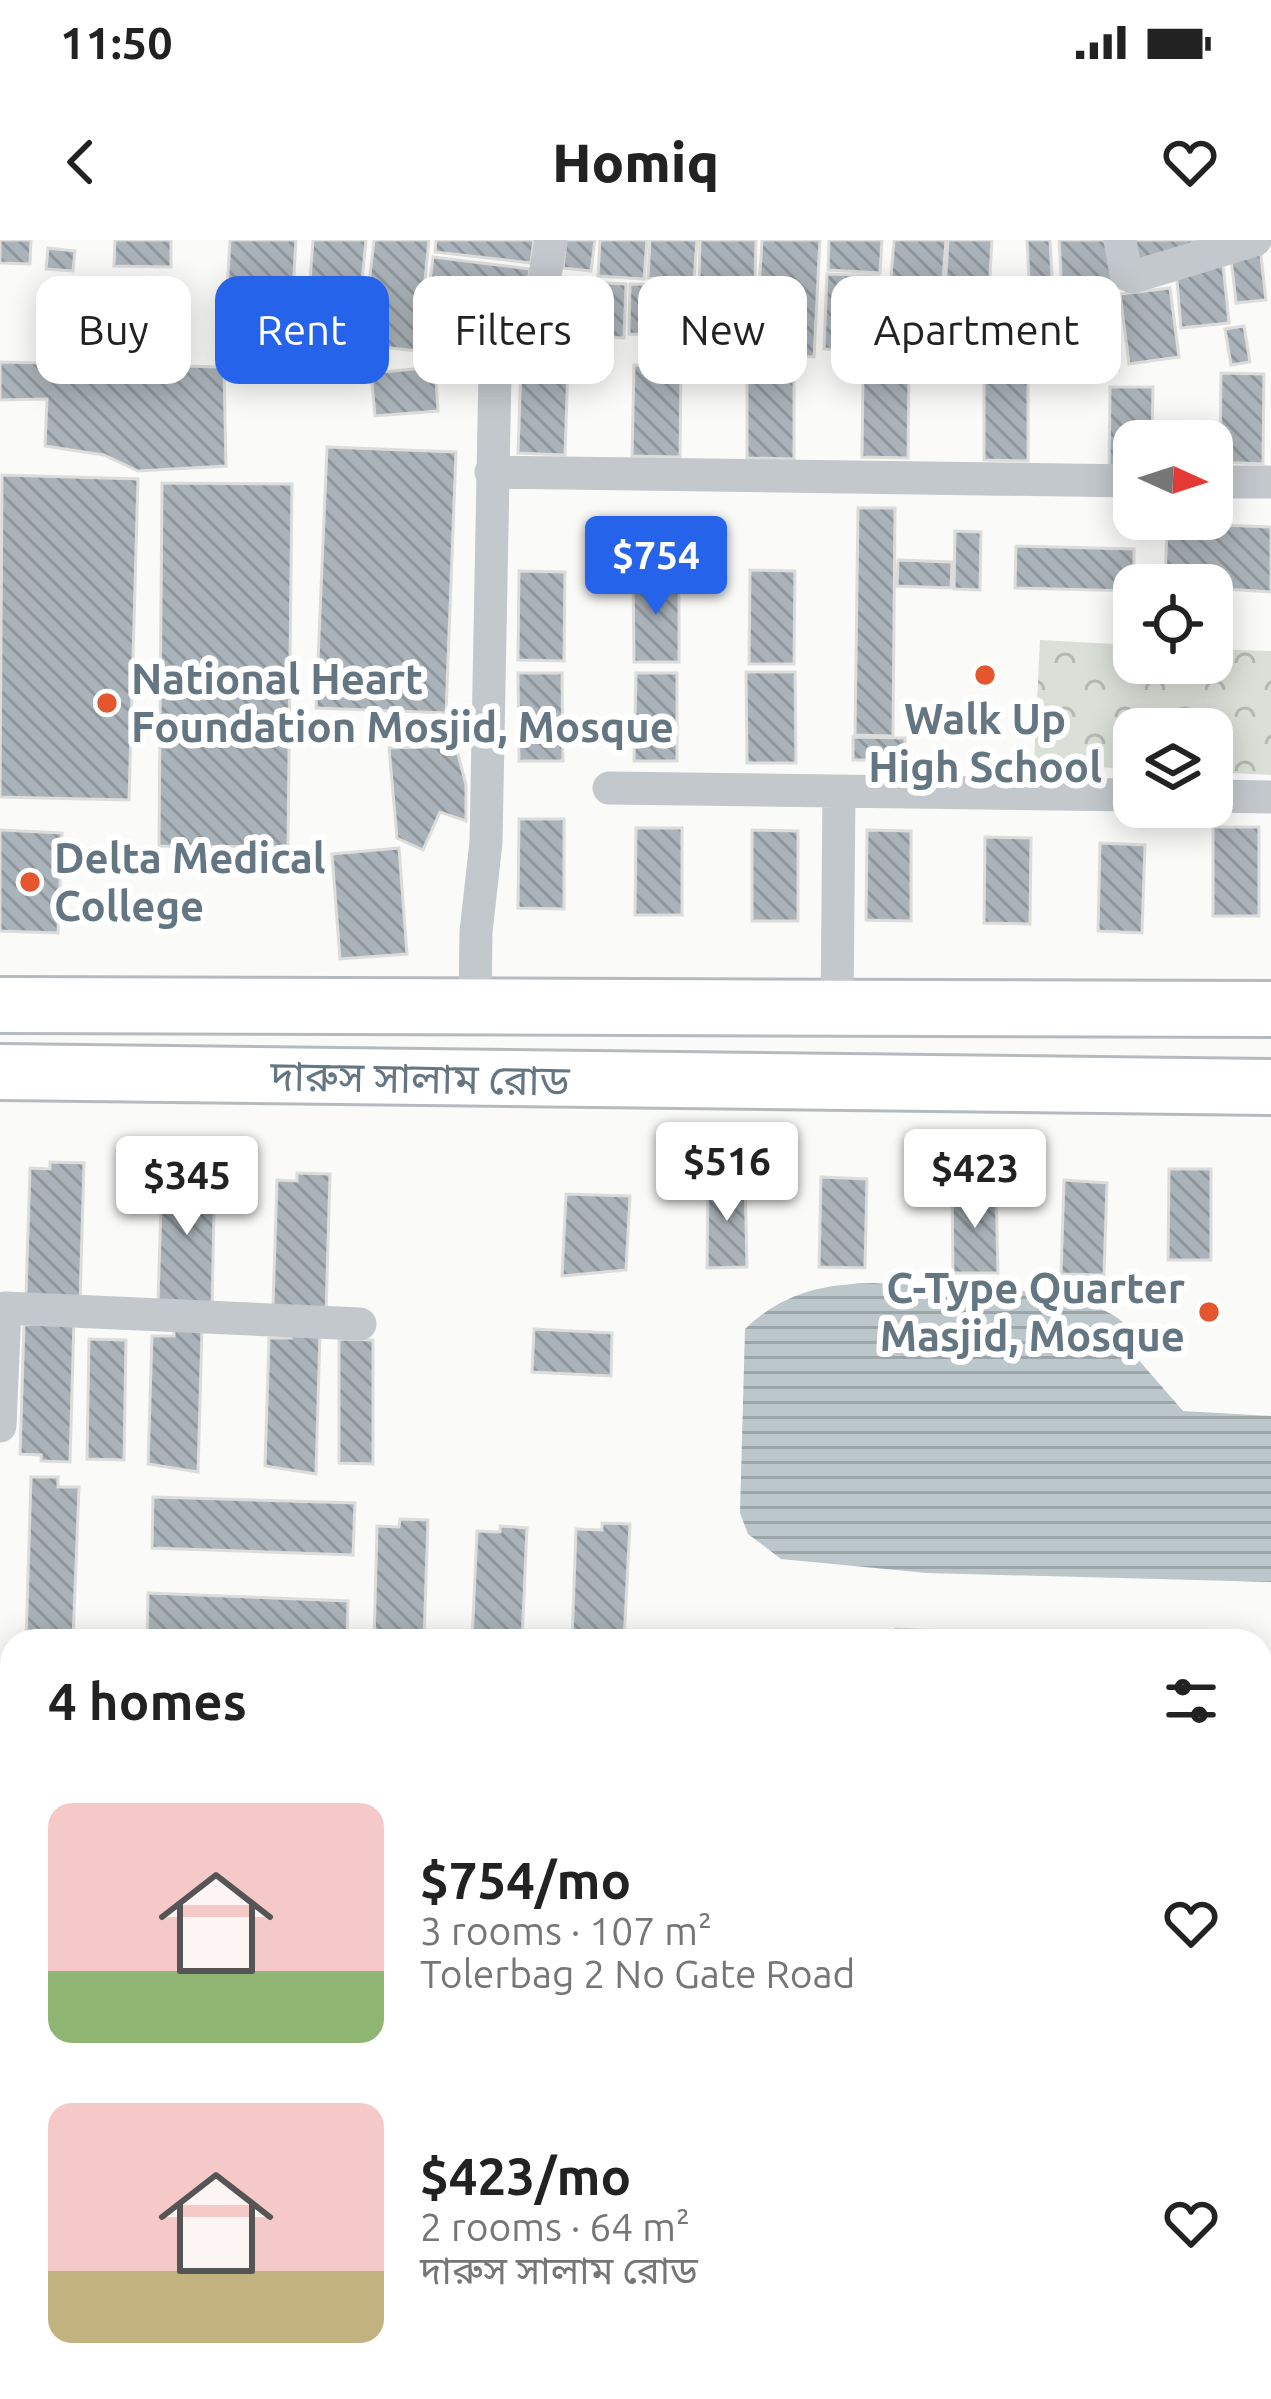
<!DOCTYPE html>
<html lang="en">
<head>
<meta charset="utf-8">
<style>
	:root { --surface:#fff; --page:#f2f2f2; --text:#222; --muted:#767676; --accent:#2563eb }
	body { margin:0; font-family:Ubuntu,"Noto Sans Bengali",sans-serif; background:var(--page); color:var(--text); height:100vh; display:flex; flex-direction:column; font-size:45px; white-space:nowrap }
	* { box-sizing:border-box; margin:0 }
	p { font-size:39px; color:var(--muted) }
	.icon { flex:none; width:66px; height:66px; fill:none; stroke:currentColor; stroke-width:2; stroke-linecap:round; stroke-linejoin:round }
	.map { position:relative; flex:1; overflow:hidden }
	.details { position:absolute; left:0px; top:1389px; width:1272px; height:771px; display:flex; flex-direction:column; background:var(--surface); border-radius:36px 36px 0 0; box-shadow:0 6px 30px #0003 }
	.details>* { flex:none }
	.top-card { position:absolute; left:36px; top:36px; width:1200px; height:108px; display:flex; gap:24px }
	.needle { width:78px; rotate:93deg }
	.fabs { position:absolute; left:1113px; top:180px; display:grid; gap:24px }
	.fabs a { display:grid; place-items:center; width:120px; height:120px; border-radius:24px; background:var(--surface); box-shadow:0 6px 30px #0003; font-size:60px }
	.price { position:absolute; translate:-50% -102px; padding:0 27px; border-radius:12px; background:#fff; color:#222; font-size:39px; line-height:78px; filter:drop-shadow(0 3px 6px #0008) }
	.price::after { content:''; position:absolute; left:50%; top:72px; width:36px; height:27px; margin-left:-18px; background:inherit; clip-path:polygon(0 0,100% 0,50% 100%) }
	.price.selected { background:var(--accent); color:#fff }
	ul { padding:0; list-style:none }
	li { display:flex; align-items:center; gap:36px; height:300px; padding:0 48px }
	li span { display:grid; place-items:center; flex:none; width:336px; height:240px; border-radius:24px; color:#555 }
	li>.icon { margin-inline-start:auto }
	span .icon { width:144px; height:144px; fill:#fffc; stroke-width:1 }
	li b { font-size:51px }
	h2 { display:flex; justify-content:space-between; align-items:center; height:144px; padding:0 48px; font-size:51px }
	.chip { padding:0 42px; border-radius:24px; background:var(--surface); box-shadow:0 6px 30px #0003; font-size:42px; line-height:108px }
	.chip.selected { background:var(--accent); color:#fff }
	.status { display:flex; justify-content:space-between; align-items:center; height:84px; padding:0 60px; background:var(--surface); direction:ltr }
	.status svg { height:33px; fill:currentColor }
	header { display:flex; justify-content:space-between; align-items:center; height:156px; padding:0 48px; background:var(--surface); font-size:54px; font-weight:800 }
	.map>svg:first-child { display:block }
	.park { fill:url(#park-crowns) }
	.water { fill:url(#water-rules) }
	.building { fill:url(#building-back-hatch); stroke:#dcdcda; stroke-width:3 }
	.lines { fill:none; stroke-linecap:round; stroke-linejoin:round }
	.primary-casing { stroke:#b5babe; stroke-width:60 }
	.minor { stroke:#c3c8cc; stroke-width:33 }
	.primary { stroke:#fff; stroke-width:54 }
	.poi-dot { fill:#e4572e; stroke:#fff; stroke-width:4.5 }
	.labels { text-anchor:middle; stroke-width:12; stroke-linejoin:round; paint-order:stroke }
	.poi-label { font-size:42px; font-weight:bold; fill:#657683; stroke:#fff; text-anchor:start }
	.street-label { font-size:42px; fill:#657683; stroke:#fff }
</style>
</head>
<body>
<div class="status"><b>11:50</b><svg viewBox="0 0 49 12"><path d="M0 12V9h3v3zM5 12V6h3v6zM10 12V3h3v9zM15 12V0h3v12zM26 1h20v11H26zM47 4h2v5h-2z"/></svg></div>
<header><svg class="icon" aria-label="back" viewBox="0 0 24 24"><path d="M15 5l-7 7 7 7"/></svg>Homiq<svg class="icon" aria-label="heart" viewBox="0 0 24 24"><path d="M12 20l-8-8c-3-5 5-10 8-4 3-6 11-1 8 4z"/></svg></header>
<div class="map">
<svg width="1271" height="2159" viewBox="0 0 1271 2159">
	<defs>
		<pattern id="park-crowns" width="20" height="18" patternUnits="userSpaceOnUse" patternTransform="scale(3)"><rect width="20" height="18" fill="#dadfd7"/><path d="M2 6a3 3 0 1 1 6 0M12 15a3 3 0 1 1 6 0" fill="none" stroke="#b4b9b4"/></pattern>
		<pattern id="water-rules" width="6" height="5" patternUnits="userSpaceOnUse" patternTransform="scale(3)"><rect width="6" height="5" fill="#bbc7cb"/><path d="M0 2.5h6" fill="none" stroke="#9ca6aa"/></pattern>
		<pattern id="building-back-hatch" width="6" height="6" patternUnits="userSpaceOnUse" patternTransform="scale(3)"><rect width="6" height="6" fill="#aab3b9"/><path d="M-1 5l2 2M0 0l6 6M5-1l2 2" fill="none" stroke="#8e969c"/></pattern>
	</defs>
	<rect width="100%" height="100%" fill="#fafaf8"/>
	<path class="park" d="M1040,400L1134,405V423H1212V409L1271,411V535L1212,532V489H1134V529L1034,524Z"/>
	<path class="water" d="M874,1043C935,1047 1082,1042 1125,1084L1122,1101L1183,1171L1271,1176V1342L927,1333L781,1319L748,1294L740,1273L745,1089C783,1053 822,1044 874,1043Z"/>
	<path class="building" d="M0,0H31L30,24L0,23Z
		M115,0H171V27L114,26Z
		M230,0H296L290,103L224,99Z
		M313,0H366L355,113L305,108Z
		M374,0H429L418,111L362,105Z
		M436,0H534L531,23L435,12Z
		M566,0H595L591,31L563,28Z
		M600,0H647L644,39L598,36Z
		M650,0H697L694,40L648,38Z
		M700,0H756L755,42L699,41Z
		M762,0H820L814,117L755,114Z
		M829,0H882L880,33L828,30Z
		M894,0H946L942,52L890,49Z
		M948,0H992L985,121L941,119Z
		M1027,0H1050L1052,38L1029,39Z
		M1059,0H1110L1118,130L1067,133Z
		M1124,0H1223L1139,32Z
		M1260,7L1266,60L1236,63L1230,10Z
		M48,8L75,11L73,31L46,29Z
		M433,17L530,29L520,103L424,91Z
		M1223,24L1229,83L1181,88L1176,29Z
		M827,34L878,36L875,111L824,109Z
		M564,41L626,44L624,98L562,95Z
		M693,43L756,46L753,114L690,112Z
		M630,44L687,45L686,96L629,94Z
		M1170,48L1179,117L1129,124L1120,54Z
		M890,51L942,54L937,116L885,113Z
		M998,68L1048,70L1046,124L996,121Z
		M1244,86L1250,122L1231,125L1225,89Z
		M425,96L447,97L445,122L424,121Z
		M0,122L224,127L226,226L138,231L104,215L45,206L47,159L0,160Z
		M521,125L568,126L565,215L518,213Z
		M634,125L681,126L680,217L632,216Z
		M435,127L438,171L375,176L371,133Z
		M747,129L794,130V219L747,218Z
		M863,131H909L908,218L862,217Z
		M984,131H1028V221L984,220Z
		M1221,133L1264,134L1263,224L1220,222Z
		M1110,147H1153L1152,201H1134V236L1109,235Z
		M327,207L456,212L446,473L316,468Z
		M2,235L138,239L129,560L0,557Z
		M162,243L292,244L288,607L159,606Z
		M858,268H895L893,496L855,495Z
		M1167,283L1271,287V352L1165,345Z
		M955,291L981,292L980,350L954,349Z
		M1016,306L1134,309V351L1015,348Z
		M898,320L952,322L951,348L897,346Z
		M750,330L795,331L794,424H749Z
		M519,331L565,332L564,421L518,420Z
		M633,334H679V422H634Z
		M746,432H795L796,523H747Z
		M518,433H562L563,521H519Z
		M636,433H677V521H634Z
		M853,497L905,498V520H853Z
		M456,506L466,545V581L440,572L423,610L397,598L389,508Z
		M519,579H564V669L518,668Z
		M1213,587H1259V676H1213Z
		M636,588H682V675H635Z
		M0,590L62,593L58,693L0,691Z
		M752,590L798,591V681H752Z
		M867,590L911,591V681L866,680Z
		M985,597L1031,598L1030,684L984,683Z
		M1100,603L1145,605L1142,693L1098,691Z
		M399,608L407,714L340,719L332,614Z
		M50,922L84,923L80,1062L26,1054L30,928L50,929Z
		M182,928L215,929L212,1069L158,1061L162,935L182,936Z
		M1169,929H1211V1020H1168Z
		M297,933L330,934L326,1074L273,1066L277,940L297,941Z
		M821,937L867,939L865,1028L819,1027Z
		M745,939L747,1027L707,1028L708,941Z
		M1064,940L1107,943L1104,1035L1061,1034Z
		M952,948H996L998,1033H953Z
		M566,954L630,956L626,1030L562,1036Z
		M74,1080L70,1222L41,1221V1215L20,1214L24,1085Z
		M174,1089L202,1090L198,1232L148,1224L152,1096H174Z
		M534,1089L612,1093L611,1136L532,1132Z
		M291,1091L320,1092L316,1234L265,1226L269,1098H291Z
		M89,1099L126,1100L124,1220L87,1219Z
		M339,1099L373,1100V1224L339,1223Z
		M31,1237H58V1247H79L73,1401H26Z
		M153,1257L355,1263L353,1315L152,1308Z
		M400,1279L428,1280L424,1401H374L377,1286L399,1287Z
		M602,1283L630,1284L624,1401H572L576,1289L602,1290Z
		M500,1286L527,1288L522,1401H472L477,1291L500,1292Z
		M148,1353L348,1361L347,1401L147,1397Z
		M896,1389L940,1391L939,1401H896Z
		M806,1391L851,1393V1401H806Z
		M0,1570L12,1571V1605L0,1604Z
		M1267,1627L1271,1723L1260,1724V1628Z
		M1270,1728L1271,1794H1260V1729Z
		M0,1812H12V1900H0Z
		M1260,1823H1269L1271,1838V1906L1260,1907Z
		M1260,1914H1271V1972H1260Z
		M9,1995L12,2148L72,2149H9Z
		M1260,2088H1266L1271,2106V2156L1222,2159L1221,2148H1260Z
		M278,2148H339V2159H278Z
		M464,2148L466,2159H432L430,2150Z
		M552,2148L554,2159H500L499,2155Z
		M609,2148L611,2159H557L555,2150Z
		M679,2148H739V2158L679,2152Z
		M745,2148H801L799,2159H743Z
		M818,2148H887L886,2159H817Z
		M929,2148H966L965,2159H928Z
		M1051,2148H1096L1097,2159H1052Z
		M1103,2148H1163V2159H1104Z
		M1167,2148H1219L1220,2159H1168Z"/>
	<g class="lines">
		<g class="primary-casing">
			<path id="primary" d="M0,765L1271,769
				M0,832L1271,847"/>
		</g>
		<path class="minor" d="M1120,0L1126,34L1133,37L1255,0
			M491,232L1134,241
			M1212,242H1271
			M609,548L1134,555
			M1212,556L1271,557
			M475,767L476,692L486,602L495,131L533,107L551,0
			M837,771L839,552
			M0,1186L5,1068L360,1084
			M1260,1808H1271
			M76,2159V2148
			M270,2159L271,2148
			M666,2159L669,2148
			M809,2159L810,2148"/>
		<use href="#primary" class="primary"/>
	</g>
	<g class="poi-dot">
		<circle cx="985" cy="435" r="12"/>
		<circle cx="107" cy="463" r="12"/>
		<circle cx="30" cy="642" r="12"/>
		<circle cx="1209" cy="1072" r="12"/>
	</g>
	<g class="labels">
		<g class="poi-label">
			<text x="131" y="454">National Heart<tspan x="131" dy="48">Foundation Mosjid, Mosque</tspan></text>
			<text x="985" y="494" text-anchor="middle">Walk Up<tspan x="985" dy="48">High School</tspan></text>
			<text x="54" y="633">Delta Medical<tspan x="54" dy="48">College</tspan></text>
			<text x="1185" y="1063" text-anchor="end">C-Type Quarter<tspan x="1185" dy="48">Masjid, Mosque</tspan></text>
		</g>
		<g class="street-label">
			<text transform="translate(420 838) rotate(1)" y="15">দারুস সালাম রোড</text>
		</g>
	</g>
</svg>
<div class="fabs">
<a><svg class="needle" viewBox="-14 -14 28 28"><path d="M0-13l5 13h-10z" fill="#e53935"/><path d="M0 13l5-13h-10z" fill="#767676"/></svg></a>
<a><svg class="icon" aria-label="locate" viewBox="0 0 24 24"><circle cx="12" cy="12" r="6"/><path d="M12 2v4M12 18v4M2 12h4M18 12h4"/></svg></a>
<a><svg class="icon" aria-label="layers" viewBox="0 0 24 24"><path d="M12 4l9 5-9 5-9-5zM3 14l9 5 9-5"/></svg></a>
</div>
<b class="price selected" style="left:656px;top:378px">$754</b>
<b class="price" style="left:727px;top:984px">$516</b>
<b class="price" style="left:975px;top:991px">$423</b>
<b class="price" style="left:187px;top:998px">$345</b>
<div class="top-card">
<a class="chip">Buy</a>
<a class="chip selected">Rent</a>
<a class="chip">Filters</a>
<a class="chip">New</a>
<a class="chip">Apartment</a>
</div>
<section class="details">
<h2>4 homes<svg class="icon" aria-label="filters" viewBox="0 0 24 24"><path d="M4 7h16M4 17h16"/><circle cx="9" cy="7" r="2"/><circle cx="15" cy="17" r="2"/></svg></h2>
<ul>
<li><span style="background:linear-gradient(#f6c9c9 70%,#8fb573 0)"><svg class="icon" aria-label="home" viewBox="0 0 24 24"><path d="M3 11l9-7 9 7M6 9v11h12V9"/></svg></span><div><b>$754/mo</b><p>3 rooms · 107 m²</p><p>Tolerbag 2 No Gate Road</p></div><svg class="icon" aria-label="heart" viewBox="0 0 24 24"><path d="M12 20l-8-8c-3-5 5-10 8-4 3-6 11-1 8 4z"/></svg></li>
<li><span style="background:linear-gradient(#f6c9c9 70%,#c2b280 0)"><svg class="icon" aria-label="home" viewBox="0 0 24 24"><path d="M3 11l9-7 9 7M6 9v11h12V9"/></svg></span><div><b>$423/mo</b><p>2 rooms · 64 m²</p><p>দারুস সালাম রোড</p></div><svg class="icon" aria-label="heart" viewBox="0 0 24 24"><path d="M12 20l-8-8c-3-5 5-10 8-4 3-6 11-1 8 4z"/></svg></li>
</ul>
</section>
</div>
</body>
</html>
